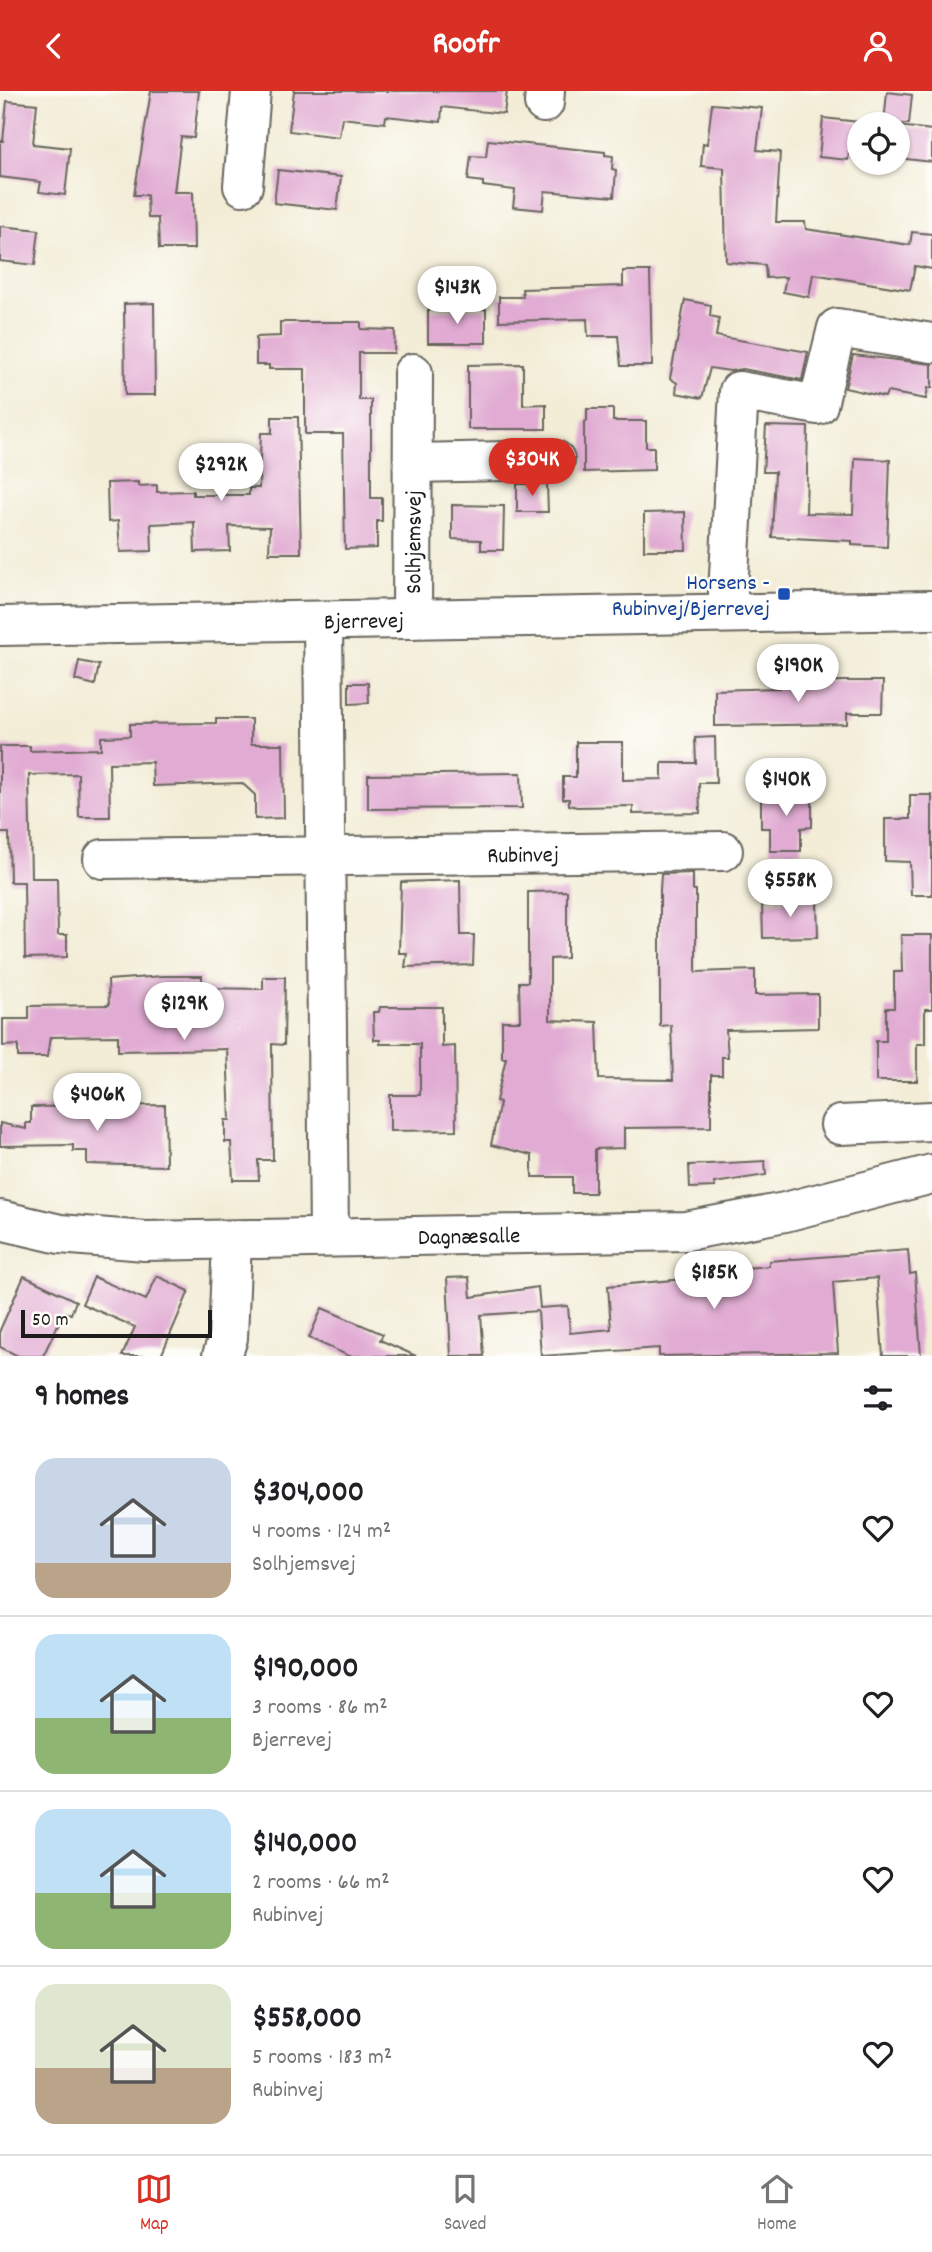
<!DOCTYPE html>
<html lang="en">
<head>
<meta charset="utf-8">
<style>
	:root { --surface:#fff; --page:#f2f2f2; --text:#202124; --muted:#757577; --line:#e0e0e0; --accent:#d93025 }
	body { margin:0; font-family:Dekko,sans-serif; background:var(--page); color:var(--text); height:100vh; display:flex; flex-direction:column; font-size:26px; white-space:nowrap }
	* { box-sizing:border-box; margin:0 }
	p { font-size:23px; color:var(--muted) }
	.icon { flex:none; width:38px; height:38px; fill:none; stroke:currentColor; stroke-width:2; stroke-linecap:round; stroke-linejoin:round }
	.map { position:relative; height:1265px; overflow:hidden }
	.details { display:flex; flex-direction:column; background:var(--surface); flex:1 }
	.details>* { flex:none }
	.controls { position:absolute; left:847px; top:21px; display:grid; gap:14px }
	.controls a { display:grid; place-items:center; width:63px; height:63px; border-radius:50%; background:var(--surface); box-shadow:0 2px 5px #0004; font-size:35px }
	.scale { position:absolute; left:21px; bottom:18px; width:191px; box-sizing:border-box; padding-left:7px; border:4px solid #1c1c1c; border-top:0; font-size:19px; line-height:24px; white-space:nowrap; color:#1c1c1c; -webkit-text-stroke:5px #fdfcf7; paint-order:stroke }
	.price { position:absolute; translate:-50% -60px; padding:0 16px; border-radius:24px; background:#fff; color:#222; font-size:23px; line-height:46px; filter:drop-shadow(0 2px 4px #0008) }
	.price::after { content:''; position:absolute; left:50%; top:42px; width:21px; height:16px; margin-left:-10px; background:inherit; clip-path:polygon(0 0,100% 0,50% 100%) }
	.price.on { background:var(--accent); color:#fff }
	ul { padding:0; list-style:none }
	li { display:flex; align-items:center; gap:21px; height:175px; padding:0 35px }
	li+li { border-top:2px solid var(--line) }
	li span { display:grid; place-items:center; flex:none; width:196px; height:140px; border-radius:21px; color:#555 }
	li>.icon { margin-inline-start:auto }
	span .icon { width:84px; height:84px; fill:#fffc; stroke-width:1 }
	li b { font-size:30px }
	h2 { display:flex; justify-content:space-between; align-items:center; height:84px; padding:0 35px; font-size:30px }
	header { display:flex; justify-content:space-between; align-items:center; height:91px; padding:0 35px; background:var(--accent); color:#fff; font-size:32px; font-weight:700 }
	.menu { display:flex; justify-content:space-around; align-items:center; height:98px; border-top:2px solid var(--line); background:var(--surface); font-size:19px; color:var(--muted) }
	.menu a { display:grid; justify-items:center; gap:4px }
	.menu .on { color:var(--accent) }
	.map>svg:first-child { display:block }
	.building { fill:#e1abd3 }
	.lines { fill:none; stroke-linecap:round; stroke-linejoin:round }
	.minor-casing { stroke:#67655d; stroke-width:42 }
	.minor { stroke:#fff; stroke-width:38 }
	.transit-dot { fill:#1a4fb4; stroke:#fdfcf7; stroke-width:2.5 }
	.labels { text-anchor:middle; stroke-width:5; stroke-linejoin:round; paint-order:stroke }
	.street-label { font-size:23px; fill:#1c1c1c; stroke:#fdfcf7 }
	.transit-label { font-size:23px; fill:#164399; stroke:#fdfcf7; text-anchor:end }
</style>
</head>
<body>
<header><svg class="icon" aria-label="back" viewBox="0 0 24 24"><path d="M15 5l-7 7 7 7"/></svg>Roofr<svg class="icon" aria-label="person" viewBox="0 0 24 24"><circle cx="12" cy="8" r="4"/><path d="M4 21q1-7 8-7t8 7"/></svg></header>
<div class="map">
<svg width="932" height="1265" viewBox="0 0 932 1265">
	<rect width="100%" height="100%" fill="#fdfcf7"/>
	<filter id="ink" filterUnits="userSpaceOnUse"><feTurbulence type="fractalNoise" baseFrequency=".0143" numOctaves="2"/><feDisplacementMap in="SourceGraphic" scale="14" xChannelSelector="R" yChannelSelector="G"/><feConvolveMatrix kernelMatrix="1 2 1 2 8 2 1 2 1" color-interpolation-filters="sRGB"/></filter>
	<filter id="wash" filterUnits="userSpaceOnUse"><feTurbulence type="fractalNoise" baseFrequency=".00686" numOctaves="4" result="noise"/><feDisplacementMap in="SourceGraphic" scale="28" xChannelSelector="R" yChannelSelector="G"/><feGaussianBlur stdDeviation="1.57" result="paint"/><feColorMatrix in="noise" values="0 0 0 0 0 0 0 0 0 0 0 0 0 0 0 0 0 1.4 0 .05"/><feComposite in="paint" operator="in"/></filter>
	<g filter="url(#wash)">
		<rect width="100%" height="100%" fill="#f3edd7"/>
		<g id="blocks">
			<path class="building" d="M151,0H199L194,47L181,46L174,101H193L194,158H159L158,127H148L147,104H134Z
				M294,0H507L504,23L442,16L441,31L386,25L385,32L342,27L339,46L289,40Z
				M887,1L912,4L909,33H884Z
				M7,10L37,13L33,53L70,57L65,104L39,101L41,91L0,86V50H3Z
				M712,13L762,17L757,59L780,61L776,131H805L806,138L910,154L912,141L932,143V178L915,175L910,199L813,183L809,206L783,201L786,186L766,187L765,174L726,171L724,77L701,75L703,52L707,53Z
				M823,27L859,31V63L849,62L848,69L819,66Z
				M898,35L932,39V71L898,67Z
				M488,49L605,61V64L613,65L612,78L616,79L614,106L545,100L543,119L513,116L515,99L483,95V91L468,89L471,65L486,66Z
				M278,79L341,86L337,119L274,112Z
				M0,135L39,139L35,174L0,170Z
				M623,180H650L652,275H621L618,245H588L587,228L499,230V206H523L522,198L623,195Z
				M685,209L711,214L710,225L719,227L716,245L808,261L802,289L743,278L730,280L710,277L702,307L676,302L677,292L670,287Z
				M154,212L155,304H125L124,213Z
				M486,218V252H428V219Z
				M280,231H361V238L395,239L394,262H359V309H371V407H382V430H377V457L345,458L343,343H305V278H269V274H256V246L280,245Z
				M853,264L932,273V297H928L926,308L887,301L885,306L845,297Z
				M523,273V314L546,313V338H468V274Z
				M587,318H613V330H646V356H654V379L584,381V331L587,330Z
				M272,326H298L301,462H269L270,436L229,435L230,460L195,461L194,431L151,433L152,460L120,461L118,430L108,431L107,392L138,391V395L157,394V401L193,400V404H249V397H259L261,342H272Z
				M766,335L808,336L806,422L853,423L855,367L890,369L887,456L852,454V450L772,446L775,381H763Z
				M517,393H547L548,421H517Z
				M452,414L504,415L503,459H481V449L452,448Z
				M685,421L686,459H644V422Z
				M79,570L99,574L95,594L75,589Z
				M842,590H883L882,622H847V633L715,635V599L779,597L780,593Z
				M349,592H368L369,612L349,613Z
				M216,628H251V653H283L284,727L255,728V704L242,692L153,695L152,671L109,672L110,726H79L78,683L29,684L31,787H57L58,844H67V866L25,867L24,791H10L9,742H0V655H30V660L101,658V646L130,645V633L216,632Z
				M715,646L716,692H699L700,722L633,723V715L577,716L569,714V708H563V686H576V651H623V689L662,688V672H696L695,647Z
				M521,682L522,717L368,718V684Z
				M761,700H812V736L801,737V760H770V737H761Z
				M910,704H932V804H911L910,771L885,770V728H910Z
				M693,782V799H696V881L755,879V904L818,903V937L726,939L728,966H722V984H711V1036L624,1037V1057L595,1058V1102H572V1086H532V1064L491,1054L500,1011L496,1010L506,967H502V930H520L519,891H528V801L567,800V867L550,868V929L597,931L599,988L673,989L671,934L660,935V799L661,783Z
				M460,789L461,844H474L473,874L405,876L407,862H399L401,791Z
				M817,810L818,846L763,847L762,811Z
				M901,844H932V918H925V953H917V990H876V950H886V917H894V881H902Z
				M163,885H202V897L263,898V886H285L284,954L272,953L273,1069H258L259,1089H233L231,1051H225V1029H230L227,958L118,960V945L50,946L47,966H18V954L3,955V928H29V915L109,914L108,889Z
				M380,916H442V956L455,955L456,1039L390,1040V1004H420V953H380V949H374L373,921H379Z
				M165,1014L166,1075L87,1073V1060H73V1054L0,1055V1032L26,1038V1032H31V1016Z
				M765,1070L766,1084L714,1092L715,1096L690,1097L689,1074Z
				M908,1159L910,1183L915,1182L921,1265H883L877,1187L833,1191L838,1262L659,1265V1257L541,1265L538,1220L481,1224L484,1265H451L447,1187L469,1186L471,1206L538,1196L540,1217L568,1215L570,1242L611,1238L608,1195L684,1188V1182L769,1175V1170Z
				M24,1185L76,1210L71,1223L64,1221L43,1265H18L0,1256V1239Z
				M157,1185L189,1200L161,1265H122L135,1236L82,1213L94,1186L146,1209Z
				M322,1217L383,1243L380,1249L416,1265H349L309,1247Z"/>
		</g>
	</g>
	<g filter="url(#ink)">
		<use href="#blocks" fill-opacity="0" stroke="#67655d" stroke-width="2"/>
		<g class="lines">
			<g class="minor-casing">
				<g id="minor">
					<path d="M544,12L545,0"/>
					<path d="M243,95L251,0"/>
					<path d="M414,372L555,369"/>
					<path d="M727,521L739,300L818,314L837,237L932,252"/>
					<path id="s1" d="M412,528L413,282"/>
					<path d="M323,530L329,1146"/>
					<path id="s2" d="M0,535L932,519"/>
					<path id="s3" d="M103,768L723,760"/>
					<path d="M840,1034L932,1030"/>
					<path id="s4" d="M0,1129L60,1143L145,1150L686,1140L785,1121L932,1083"/>
					<path d="M222,1265L228,1247L232,1149"/>
				</g>
			</g>
			<use href="#minor" class="minor"/>
		</g>
	</g>
	<rect class="transit-dot" x="777" y="496" width="14" height="14" rx="3.5"/>
	<g class="labels">
		<g class="street-label">
			<text dy="8" stroke="none"><textPath href="#s1" startOffset="77">Solhjemsvej</textPath></text>
			<text dy="8" stroke="none"><textPath href="#s2" startOffset="364">Bjerrevej</textPath></text>
			<text dy="8" stroke="none"><textPath href="#s3" startOffset="420">Rubinvej</textPath></text>
			<text dy="8" stroke="none"><textPath href="#s4" startOffset="471">Dagnæsalle</textPath></text>
		</g>
		<g class="transit-label">
			<text x="770" y="498">Horsens -<tspan x="770" dy="26">Rubinvej/Bjerrevej</tspan></text>
		</g>
	</g>
</svg>
<div class="controls">
<a><svg class="icon" aria-label="locate" viewBox="0 0 24 24"><circle cx="12" cy="12" r="6"/><path d="M12 2v4M12 18v4M2 12h4M18 12h4"/></svg></a>
</div>
<div class="scale">50 m</div>
<b class="price" style="left:457px;top:235px">$143K</b>
<b class="price on" style="left:532px;top:407px">$304K</b>
<b class="price" style="left:221px;top:412px">$292K</b>
<b class="price" style="left:798px;top:613px">$190K</b>
<b class="price" style="left:786px;top:727px">$140K</b>
<b class="price" style="left:790px;top:828px">$558K</b>
<b class="price" style="left:184px;top:951px">$129K</b>
<b class="price" style="left:97px;top:1042px">$406K</b>
<b class="price" style="left:714px;top:1220px">$185K</b>
</div>
<section class="details">
<h2>9 homes<svg class="icon" aria-label="filters" viewBox="0 0 24 24"><path d="M4 7h16M4 17h16"/><circle cx="9" cy="7" r="2"/><circle cx="15" cy="17" r="2"/></svg></h2>
<ul>
<li><span style="background:linear-gradient(#c9d6e8 75%,#b9a48a 0)"><svg class="icon" aria-label="home" viewBox="0 0 24 24"><path d="M3 11l9-7 9 7M6 9v11h12V9"/></svg></span><div><b>$304,000</b><p>4 rooms · 124 m²</p><p>Solhjemsvej</p></div><svg class="icon" aria-label="heart" viewBox="0 0 24 24"><path d="M12 20l-8-8c-3-5 5-10 8-4 3-6 11-1 8 4z"/></svg></li>
<li><span style="background:linear-gradient(#bfe0f5 60%,#8fb573 0)"><svg class="icon" aria-label="home" viewBox="0 0 24 24"><path d="M3 11l9-7 9 7M6 9v11h12V9"/></svg></span><div><b>$190,000</b><p>3 rooms · 86 m²</p><p>Bjerrevej</p></div><svg class="icon" aria-label="heart" viewBox="0 0 24 24"><path d="M12 20l-8-8c-3-5 5-10 8-4 3-6 11-1 8 4z"/></svg></li>
<li><span style="background:linear-gradient(#bfe0f5 60%,#8fb573 0)"><svg class="icon" aria-label="home" viewBox="0 0 24 24"><path d="M3 11l9-7 9 7M6 9v11h12V9"/></svg></span><div><b>$140,000</b><p>2 rooms · 66 m²</p><p>Rubinvej</p></div><svg class="icon" aria-label="heart" viewBox="0 0 24 24"><path d="M12 20l-8-8c-3-5 5-10 8-4 3-6 11-1 8 4z"/></svg></li>
<li><span style="background:linear-gradient(#dfe7d0 60%,#b9a48a 0)"><svg class="icon" aria-label="home" viewBox="0 0 24 24"><path d="M3 11l9-7 9 7M6 9v11h12V9"/></svg></span><div><b>$558,000</b><p>5 rooms · 183 m²</p><p>Rubinvej</p></div><svg class="icon" aria-label="heart" viewBox="0 0 24 24"><path d="M12 20l-8-8c-3-5 5-10 8-4 3-6 11-1 8 4z"/></svg></li>
</ul>
</section>
<nav class="menu">
<a class="on"><svg class="icon" aria-label="map" viewBox="0 0 24 24"><path d="M3 6l6-2 6 2 6-2v14l-6 2-6-2-6 2zM9 4v14M15 6v14"/></svg>Map</a>
<a><svg class="icon" aria-label="saved" viewBox="0 0 24 24"><path d="M7 4h10v16l-5-4-5 4z"/></svg>Saved</a>
<a><svg class="icon" aria-label="home" viewBox="0 0 24 24"><path d="M3 11l9-7 9 7M6 9v11h12V9"/></svg>Home</a>
</nav>
</body>
</html>
